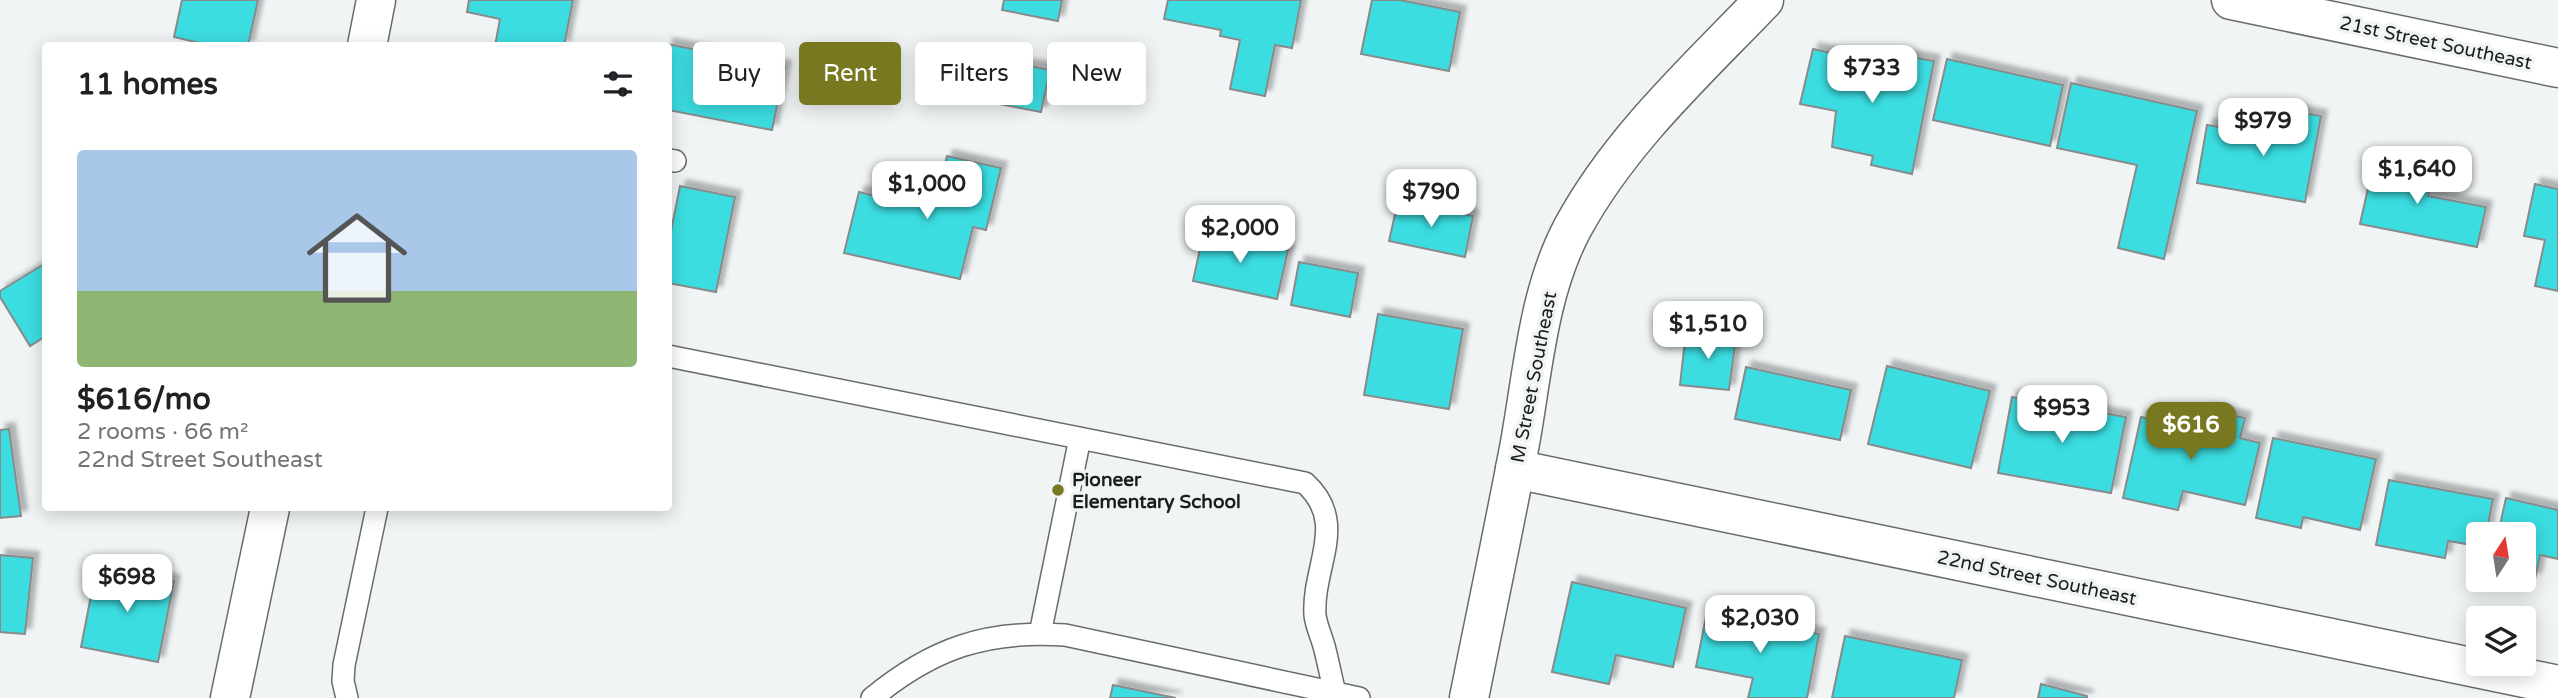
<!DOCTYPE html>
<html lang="en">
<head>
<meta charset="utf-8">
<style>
	:root { --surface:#fff; --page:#f2f2f2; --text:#202124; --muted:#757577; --accent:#77781f }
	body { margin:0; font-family:"Varela Round",sans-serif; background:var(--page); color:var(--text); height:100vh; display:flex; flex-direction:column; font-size:26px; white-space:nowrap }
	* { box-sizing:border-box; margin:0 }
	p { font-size:23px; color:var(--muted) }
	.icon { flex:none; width:38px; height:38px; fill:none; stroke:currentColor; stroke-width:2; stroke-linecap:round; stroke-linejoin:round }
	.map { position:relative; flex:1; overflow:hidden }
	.side { position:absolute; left:42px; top:42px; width:630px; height:469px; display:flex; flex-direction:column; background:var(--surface); border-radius:7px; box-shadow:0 4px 18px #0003 }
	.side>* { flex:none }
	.top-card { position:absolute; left:693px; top:42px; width:665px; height:63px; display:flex; gap:14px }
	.needle { width:46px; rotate:12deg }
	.fabs { position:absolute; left:2466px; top:522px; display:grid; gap:14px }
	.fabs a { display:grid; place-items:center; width:70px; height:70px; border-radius:7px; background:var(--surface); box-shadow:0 4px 18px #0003; font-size:35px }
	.price { position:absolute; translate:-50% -60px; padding:0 16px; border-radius:14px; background:#fff; color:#222; font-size:23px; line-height:46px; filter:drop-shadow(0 2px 4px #0008) }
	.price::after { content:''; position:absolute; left:50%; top:42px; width:21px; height:16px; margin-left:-10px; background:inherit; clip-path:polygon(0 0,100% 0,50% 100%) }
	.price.selected { background:var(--accent); color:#fff }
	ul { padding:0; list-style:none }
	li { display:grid; align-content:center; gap:14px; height:371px; padding:0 35px }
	li span { display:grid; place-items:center; height:217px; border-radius:7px; color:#555 }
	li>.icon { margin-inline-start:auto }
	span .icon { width:126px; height:126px; fill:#fffc; stroke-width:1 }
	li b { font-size:30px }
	h2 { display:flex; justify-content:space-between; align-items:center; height:84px; padding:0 35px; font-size:30px }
	.tag { padding:0 24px; border-radius:7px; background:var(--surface); box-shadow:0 4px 18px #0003; font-size:24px; line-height:63px }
	.tag.selected { background:var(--accent); color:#fff }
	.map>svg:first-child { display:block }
	.building { fill:#3bdde1; stroke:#878b8b; stroke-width:2; filter:url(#shadow) }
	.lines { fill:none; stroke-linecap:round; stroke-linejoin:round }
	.service-casing { stroke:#686c6d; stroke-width:24 }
	.minor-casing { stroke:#686c6d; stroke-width:41 }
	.tertiary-casing { stroke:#686c6d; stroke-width:41 }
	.service { stroke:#fff; stroke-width:21 }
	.minor { stroke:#fff; stroke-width:38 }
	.tertiary { stroke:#fff; stroke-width:38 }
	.poi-dot { fill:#77781f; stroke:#f0f4f5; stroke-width:2.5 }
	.labels { text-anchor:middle; stroke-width:7; stroke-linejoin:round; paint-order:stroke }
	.street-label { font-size:19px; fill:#1c1d1e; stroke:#f0f4f5 }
	.poi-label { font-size:19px; font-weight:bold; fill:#1c1d1e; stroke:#f0f4f5; text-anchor:start }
</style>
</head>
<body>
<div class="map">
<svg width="2558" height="698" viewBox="0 0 2558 698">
	<defs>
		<filter id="shadow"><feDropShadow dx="6" dy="-6" stdDeviation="2" flood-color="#0004"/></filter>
	</defs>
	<rect width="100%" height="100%" fill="#f0f4f5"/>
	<path class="building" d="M182,0H258L248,46H212L174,37Z
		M469,0H573L564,46H495L500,19L467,12Z
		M1004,0H1062L1058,21L1002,10Z
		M1168,0H1301L1292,48L1275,45L1265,96L1230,89L1240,40L1220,36L1221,30L1164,19Z
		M1372,0H1400L1460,12L1449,71L1361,54Z
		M667,44L785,67L772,130L668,110Z
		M1813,49L1896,67L1899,55L1934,61L1912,174L1871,165L1873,156L1832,147L1836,111L1800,104Z
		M976,55L1050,70L1041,112L967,98Z
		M1947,59L2063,85L2050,146L1933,120Z
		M2071,83L2197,111L2164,259L2118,248L2137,165L2057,148Z
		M2282,109L2321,116L2305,202L2197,183L2207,125L2277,137Z
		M947,156L1001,168L986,230L973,227L960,279L844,253L859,192L899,202L902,192L936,200Z
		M2375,157L2412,164L2411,172L2432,176L2428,196L2486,207L2477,247L2360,224Z
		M2535,184L2558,189V291L2535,286L2545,240L2524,236Z
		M680,186L735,197L716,292L668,283V246Z
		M1398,201L1473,216L1465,257L1389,241Z
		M1204,230L1288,250L1277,299L1193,281Z
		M1299,262L1358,273L1350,317L1291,305Z
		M46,263V336L30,346L0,297V291Z
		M1378,314L1463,329L1449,409L1364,395Z
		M1686,331L1736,337L1729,390L1680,385Z
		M1887,366L1990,391L1971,468L1868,444Z
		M1746,367L1851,390L1840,440L1735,419Z
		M2012,397L2126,417L2111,493L1998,473Z
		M2206,410L2245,418L2240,438L2260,443L2245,505L2183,491L2178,510L2123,498L2141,417L2201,431Z
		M9,429L21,516L0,518V430Z
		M2273,438L2376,459L2360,530L2303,517L2301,528L2256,518Z
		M2389,480L2493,499L2486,534H2478V546L2448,541L2445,558L2376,545Z
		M2506,498L2558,510V559L2540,555L2535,579L2524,576V534H2498Z
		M0,555L33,558L25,634L0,632Z
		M97,565L174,581L158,662L81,647Z
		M1572,582L1686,608L1673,667L1616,655L1609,684L1552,672Z
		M1707,612L1819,634L1807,698H1748L1753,678L1696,667Z
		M1845,636L1962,660L1954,698H1832Z
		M2041,684L2087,696V698H2038Z
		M1113,685L1176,698H1110Z"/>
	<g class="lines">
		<g class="service-casing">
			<path id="service" d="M668,160L675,161
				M668,356L1305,483C1349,523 1312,566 1315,615C1316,625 1321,635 1324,646C1328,661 1331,677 1335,693
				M1040,634L1080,438
				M347,698L343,681L344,665L377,508
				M872,698C933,648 986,630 1065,635L1359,698"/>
		</g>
		<g class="minor-casing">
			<path id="minor" d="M367,46L376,0
				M1515,469L2558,685
				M230,698L270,508"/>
		</g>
		<g class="tertiary-casing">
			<path id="tertiary" d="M2231,0L2558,68
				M1469,698C1486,613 1504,528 1520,443C1533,371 1538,292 1573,227C1621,139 1696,71 1764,0"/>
		</g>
		<use href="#service" class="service"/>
		<use href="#minor" class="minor"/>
		<use href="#tertiary" class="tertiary"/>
	</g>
	<circle class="poi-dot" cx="1058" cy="490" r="7"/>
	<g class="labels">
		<g class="street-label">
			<text transform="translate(2436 42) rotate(12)" y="7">21st Street Southeast</text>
			<text transform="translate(1533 377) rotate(-79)" y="7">M Street Southeast</text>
			<text transform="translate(2037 577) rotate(12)" y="7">22nd Street Southeast</text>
		</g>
		<g class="poi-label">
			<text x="1072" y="486">Pioneer<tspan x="1072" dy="22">Elementary School</tspan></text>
		</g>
	</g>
</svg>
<div class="fabs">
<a><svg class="needle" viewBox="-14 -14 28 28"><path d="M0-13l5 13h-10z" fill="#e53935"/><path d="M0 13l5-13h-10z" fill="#757577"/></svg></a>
<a><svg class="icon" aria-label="layers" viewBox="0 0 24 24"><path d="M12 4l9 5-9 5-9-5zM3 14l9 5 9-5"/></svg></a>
</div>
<b class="price" style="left:1872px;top:105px">$733</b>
<b class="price" style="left:2263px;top:158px">$979</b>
<b class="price" style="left:2417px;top:206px">$1,640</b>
<b class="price" style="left:927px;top:221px">$1,000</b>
<b class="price" style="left:1431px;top:229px">$790</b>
<b class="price" style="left:1240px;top:265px">$2,000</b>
<b class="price" style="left:1708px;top:361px">$1,510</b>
<b class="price" style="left:2062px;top:445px">$953</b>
<b class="price selected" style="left:2191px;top:462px">$616</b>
<b class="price" style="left:127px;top:614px">$698</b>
<b class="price" style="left:1760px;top:655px">$2,030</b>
<div class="top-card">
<a class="tag">Buy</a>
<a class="tag selected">Rent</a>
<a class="tag">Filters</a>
<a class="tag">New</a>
</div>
<section class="side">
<h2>11 homes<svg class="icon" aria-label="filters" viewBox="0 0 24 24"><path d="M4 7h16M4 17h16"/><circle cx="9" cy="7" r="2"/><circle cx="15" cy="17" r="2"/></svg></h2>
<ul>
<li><span style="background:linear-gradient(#a9c7e8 65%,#8fb573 0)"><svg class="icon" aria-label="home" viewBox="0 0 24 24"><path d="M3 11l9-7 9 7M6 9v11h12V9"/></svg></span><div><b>$616/mo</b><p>2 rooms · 66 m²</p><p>22nd Street Southeast</p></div></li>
</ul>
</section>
</div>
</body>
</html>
